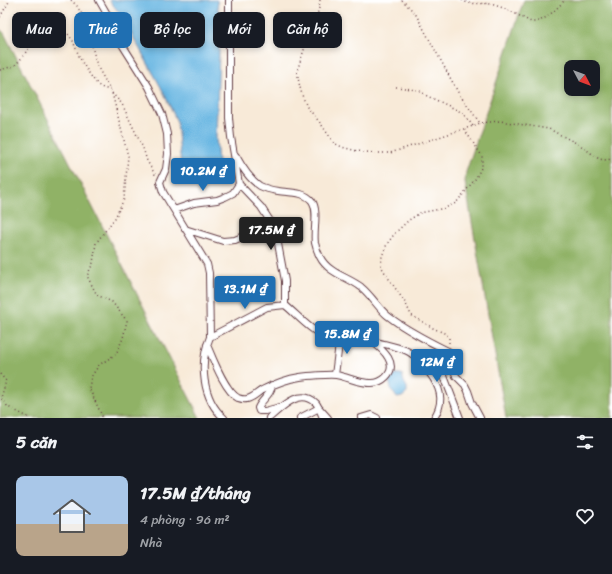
<!DOCTYPE html>
<html lang="vi">
<head>
<meta charset="utf-8">
<style>
	:root { --surface:#171b24; --page:#20242c; --text:#f1f3f6; --muted:#9ea1a6; --accent:#1f6fb2 }
	body { margin:0; font-family:Sriracha,sans-serif; background:var(--page); color:var(--text); height:100vh; display:flex; flex-direction:column; font-size:15px; white-space:nowrap }
	* { box-sizing:border-box; margin:0 }
	p { font-size:13px; color:var(--muted) }
	.icon { flex:none; width:22px; height:22px; fill:none; stroke:currentColor; stroke-width:2; stroke-linecap:round; stroke-linejoin:round }
	.map { position:relative; height:418px; overflow:hidden }
	.panel { display:flex; flex-direction:column; background:var(--surface); flex:1 }
	.panel>* { flex:none }
	.top-card { position:absolute; left:12px; top:12px; width:400px; height:36px; display:flex; gap:8px }
	.needle { width:26px; rotate:131deg }
	.buttons { position:absolute; left:564px; top:60px; display:grid; gap:8px }
	.buttons a { display:grid; place-items:center; width:36px; height:36px; border-radius:8px; background:var(--surface); box-shadow:0 2px 6px #0003; font-size:20px }
	.price { position:absolute; translate:-50% -34px; padding:0 9px; border-radius:4px; background:var(--accent); color:#fff; font-size:13px; line-height:26px; filter:drop-shadow(0 1px 2px #0008) }
	.price::after { content:''; position:absolute; left:50%; top:24px; width:12px; height:9px; margin-left:-6px; background:inherit; clip-path:polygon(0 0,100% 0,50% 100%) }
	.price.active { background:#222; color:#fff }
	ul { padding:0; list-style:none }
	li { display:flex; align-items:center; gap:12px; height:100px; padding:0 16px }
	li span { display:grid; place-items:center; flex:none; width:112px; height:80px; border-radius:8px; color:#555 }
	li>.icon { margin-inline-start:auto }
	span .icon { width:48px; height:48px; fill:#fffc; stroke-width:1 }
	li b { font-size:17px }
	h2 { display:flex; justify-content:space-between; align-items:center; height:48px; padding:0 16px; font-size:17px }
	.chip { padding:0 14px; border-radius:8px; background:var(--surface); box-shadow:0 2px 6px #0003; font-size:14px; line-height:36px }
	.chip.active { background:var(--accent); color:#fff }
	.map>svg:first-child { display:block }
	.forest { fill:#90b266; stroke:#6d6848; fill-rule:evenodd }
	.water { fill:#68b6e2; stroke:#596a86 }
	.lines { fill:none; stroke-linecap:round; stroke-linejoin:round }
	.minor-casing { stroke:#643d45; stroke-width:8 }
	.path { stroke:#643d45; stroke-width:1.5; stroke-dasharray:1 3; stroke-linecap:butt }
	.minor { stroke:#fff; stroke-width:6 }
</style>
</head>
<body>
<div class="map">
<svg width="612" height="418" viewBox="0 0 612 418">
	<rect width="100%" height="100%" fill="#fff"/>
	<filter id="ink" filterUnits="userSpaceOnUse"><feTurbulence type="fractalNoise" baseFrequency=".025" numOctaves="2"/><feDisplacementMap in="SourceGraphic" scale="8" xChannelSelector="R" yChannelSelector="G"/><feConvolveMatrix kernelMatrix="1 2 1 2 8 2 1 2 1" color-interpolation-filters="sRGB"/></filter>
	<filter id="wash" filterUnits="userSpaceOnUse"><feTurbulence type="fractalNoise" baseFrequency=".012" numOctaves="4" result="noise"/><feDisplacementMap in="SourceGraphic" scale="16" xChannelSelector="R" yChannelSelector="G"/><feGaussianBlur stdDeviation="0.9" result="paint"/><feColorMatrix in="noise" values="0 0 0 0 0 0 0 0 0 0 0 0 0 0 0 0 0 1.4 0 .05"/><feComposite in="paint" operator="in"/></filter>
	<g filter="url(#wash)">
		<rect width="100%" height="100%" fill="#f8ead8"/>
		<path class="forest" d="M524,0H612V418H506L465,182L466,172ZM571,67H593V89H571Z
			M0,29L4,33L200,418H0Z"/>
		<path class="water" d="M109,0H217L220,26L216,137L218,163L216,173L210,181L197,184L185,183L181,166L177,122L163,91L121,15Z
			M397,374H402L404,382L407,387V393L402,397L397,398L392,391L389,381L393,376Z"/>
	</g>
	<g filter="url(#ink)">
		<g class="lines">
			<g class="minor-casing">
				<path id="minor" d="M99,0L107,14L118,38L149,87L162,114L167,134L168,154L166,169L160,182L163,192L207,264L209,273L210,337C199,363 202,399 224,418
					M229,0V118L231,137L239,184L261,207L272,224L276,233L285,281V305C294,312 312,332 321,334C331,336 342,334 352,336C359,337 366,340 373,341C383,344 395,346 405,350C417,355 426,368 433,378C442,392 443,404 434,418
					M236,156C242,167 249,179 260,186C266,189 272,190 278,191C289,193 304,191 312,201C319,211 313,231 315,243C316,248 318,253 320,257C328,273 348,277 361,287C372,296 378,308 388,316C406,330 428,341 448,351
					M174,210L194,203L217,200L225,197L233,193L239,184
					M185,229L223,241L235,240L272,224
					M210,337L267,307L285,305
					M207,345C213,359 225,391 238,398C241,399 244,400 247,399C253,398 257,393 262,390C274,384 287,379 300,377C307,376 329,374 336,375C348,377 361,384 372,383C378,383 382,381 386,377C399,364 383,350 373,342
					M448,351L451,361L456,376L465,385L468,391L472,403L480,418
					M448,351L442,359L444,376L460,418
					M335,375L339,344L338,335
					M272,385C272,394 261,400 258,408L259,411H265L280,407
					M269,418C281,408 300,387 316,403C319,407 321,413 323,418
					M300,418L319,408L328,418
					M361,418L371,415L377,418"/>
			</g>
			<path class="path" d="M71,0L77,6L88,25L93,50L97,66L112,93L128,156L124,199L115,218L96,243L93,263L87,276L97,295L112,302L127,321L123,338L116,354L99,365L91,377L89,388L103,418
				M320,0L319,8L315,22L309,35L297,71L299,83L302,95L307,107L321,124L334,143L342,147L357,151L375,153H390L473,126L480,123L500,121L549,129L580,145L599,159L606,160L612,159
				M402,0L415,13L459,94L480,123
				M462,0C470,6 481,2 490,4C504,7 518,15 531,22C544,23 556,9 565,0
				M0,17L10,0
				M0,70L14,66L20,60L32,44L38,33L42,27L46,25L57,26L68,34L73,41L79,56L83,64L93,79L98,85L103,88L110,90
				M396,87L405,88L420,91L427,96L447,105L463,113L473,126
				M112,93L122,104L143,148L147,161L156,176
				M449,343V337L444,333L433,328L411,315L406,304L387,276L381,266L382,256L387,244L395,233L409,220L420,213L445,208L456,203L476,178L482,166V156L464,129
				M0,374L6,381L1,398L8,407L30,418"/>
			<use href="#minor" class="minor"/>
		</g>
	</g>
</svg>
<div class="buttons">
<a><svg class="needle" viewBox="-14 -14 28 28"><path d="M0-13l5 13h-10z" fill="#e53935"/><path d="M0 13l5-13h-10z" fill="#9ea1a6"/></svg></a>
</div>
<b class="price" style="left:203px;top:192px">10.2M ₫</b>
<b class="price active" style="left:271px;top:251px">17.5M ₫</b>
<b class="price" style="left:245px;top:310px">13.1M ₫</b>
<b class="price" style="left:347px;top:355px">15.8M ₫</b>
<b class="price" style="left:437px;top:383px">12M ₫</b>
<div class="top-card">
<a class="chip">Mua</a>
<a class="chip active">Thuê</a>
<a class="chip">Bộ lọc</a>
<a class="chip">Mới</a>
<a class="chip">Căn hộ</a>
</div>
</div>
<section class="panel">
<h2>5 căn<svg class="icon" aria-label="filters" viewBox="0 0 24 24"><path d="M4 7h16M4 17h16"/><circle cx="9" cy="7" r="2"/><circle cx="15" cy="17" r="2"/></svg></h2>
<ul>
<li><span style="background:linear-gradient(#a9c7e8 60%,#b9a48a 0)"><svg class="icon" aria-label="home" viewBox="0 0 24 24"><path d="M3 11l9-7 9 7M6 9v11h12V9"/></svg></span><div><b>17.5M ₫/tháng</b><p>4 phòng · 96 m²</p><p>Nhà</p></div><svg class="icon" aria-label="heart" viewBox="0 0 24 24"><path d="M12 20l-8-8c-3-5 5-10 8-4 3-6 11-1 8 4z"/></svg></li>
</ul>
</section>
</body>
</html>
